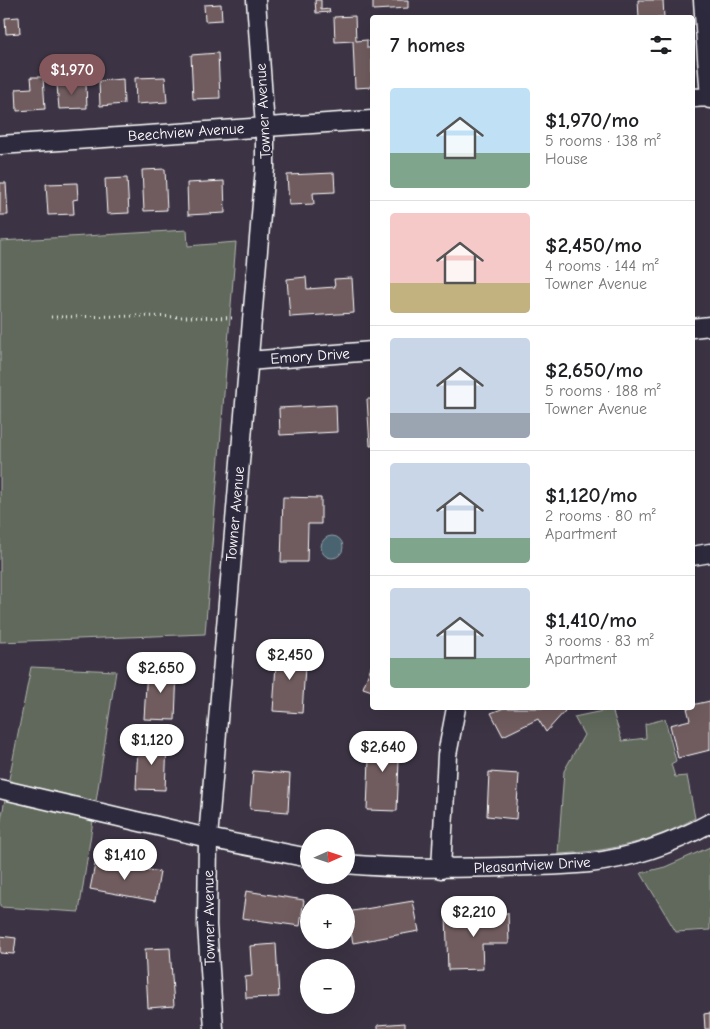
<!DOCTYPE html>
<html lang="en">
<head>
<meta charset="utf-8">
<style>
	:root { --surface:#fff; --page:#f6f6f6; --text:#202124; --muted:#757577; --line:#e0e0e0; --accent:#84575d }
	body { margin:0; font-family:"Comic Neue",sans-serif; background:var(--page); color:var(--text); height:100vh; display:flex; flex-direction:column; font-size:19px; white-space:nowrap }
	* { box-sizing:border-box; margin:0 }
	p { font-size:16px; color:var(--muted) }
	.icon { flex:none; width:28px; height:28px; fill:none; stroke:currentColor; stroke-width:2; stroke-linecap:round; stroke-linejoin:round }
	.map { position:relative; flex:1; overflow:hidden }
	.drawer { position:absolute; left:370px; top:15px; width:325px; height:695px; display:flex; flex-direction:column; background:var(--surface); border-radius:5px; box-shadow:0 5px 20px #0002 }
	.drawer>* { flex:none }
	.needle { width:32px; rotate:87deg }
	.tools { position:absolute; left:300px; top:829px; display:grid; gap:10px }
	.tools a { display:grid; place-items:center; width:55px; height:55px; border-radius:50%; background:var(--surface); box-shadow:0 5px 20px #0002; font-size:25px }
	.price { position:absolute; translate:-50% -42px; padding:0 11px; border-radius:18px; background:#fff; color:#222; font-size:16px; line-height:32px; filter:drop-shadow(0 1px 2px #0008) }
	.price::after { content:''; position:absolute; left:50%; top:30px; width:15px; height:11px; margin-left:-8px; background:inherit; clip-path:polygon(0 0,100% 0,50% 100%) }
	.price.on { background:var(--accent); color:#fff }
	ul { padding:0; list-style:none }
	li { display:flex; align-items:center; gap:15px; height:125px; padding:0 20px }
	li+li { border-top:1px solid var(--line) }
	li span { display:grid; place-items:center; flex:none; width:140px; height:100px; border-radius:5px; color:#555 }
	li>.icon { margin-inline-start:auto }
	span .icon { width:60px; height:60px; fill:#fffc; stroke-width:1 }
	li b { font-size:21px }
	h2 { display:flex; justify-content:space-between; align-items:center; height:60px; padding:0 20px; font-size:21px }
	.map>svg:first-child { display:block }
	.green { fill:#61695c; stroke:#b0b4ae }
	.water { fill:#496370; stroke:#92a1a9 }
	.building { fill:#705b5e; stroke:#fff }
	.lines { fill:none; stroke-linecap:round; stroke-linejoin:round }
	.street-casing { stroke:#fff; stroke-width:21 }
	.path { stroke:#fff; stroke-width:3; stroke-dasharray:1 4; stroke-linecap:butt }
	.street { stroke:#2f2a3d; stroke-width:18 }
	.labels { text-anchor:middle; stroke-width:4; stroke-linejoin:round; paint-order:stroke }
	.street-label { font-size:15px; fill:#fff; stroke:#2f2a3d }
</style>
</head>
<body>
<div class="map">
<svg width="710" height="1029" viewBox="0 0 710 1029">
	<rect width="100%" height="100%" fill="#3c3444"/>
	<filter id="ink" filterUnits="userSpaceOnUse"><feTurbulence type="fractalNoise" baseFrequency=".02" numOctaves="2"/><feDisplacementMap in="SourceGraphic" scale="10" xChannelSelector="R" yChannelSelector="G"/><feConvolveMatrix kernelMatrix="1 2 1 2 8 2 1 2 1" color-interpolation-filters="sRGB"/></filter>
	<g filter="url(#ink)">
		<path class="green" d="M187,230L188,246L236,242L205,634L0,642V241Z
			M31,667L116,671L79,912L0,907V825Z
			M612,709L622,741L646,738L645,724L665,719L676,761L671,764L675,777L687,776L695,818C654,842 606,852 558,854L564,771L584,735L574,717Z
			M710,847V930L676,932L641,873L665,867Z"/>
		<path class="water" d="M321 547a11 11 0 1 1 22 0a11 11 0 1 1-22 0Z"/>
		<path class="building" d="M315,0H321V10L329,9L330,12L316,13Z
			M373,0H408V8L373,10Z
			M638,0H663L664,18H639Z
			M221,4L222,20L205,21L204,5Z
			M355,16L356,41L367,40V48H372V87L355,88L353,41L335,42L334,17Z
			M19,17L20,33L6,34L5,18Z
			M218,53L220,98L193,99L191,55Z
			M31,77H43L45,109L17,111L16,89L32,88Z
			M165,77L167,102L136,104L135,78Z
			M123,79L124,104L100,106L99,81Z
			M86,84L87,108L59,109L57,85Z
			M165,169L167,210L144,211L142,170Z
			M334,173L335,192L313,193L314,204L289,205L287,175Z
			M127,178L129,213L107,214L105,179Z
			M224,181L225,213L188,215L187,183Z
			M0,183H6L8,215H0Z
			M77,183L78,199L73,200L74,214L48,215L46,184Z
			M306,277L307,289L335,287L334,279L352,278L354,313L290,317L287,279Z
			M367,399H372V446H370Z
			M336,405L337,432L280,435L279,408Z
			M283,497L321,498V524H308L307,562H281Z
			M277,649L306,651L302,713L273,711Z
			M372,664V691L363,688Z
			M147,668L177,670L175,720L144,719Z
			M710,701V750L678,758L670,725L690,720L687,708H692V705Z
			M504,708H564L565,711L546,732L538,719L503,736L491,713Z
			M370,734L400,736L397,811L367,810Z
			M138,743L167,744L165,790L136,789Z
			M253,771L290,774L288,812L250,809Z
			M489,772L519,774L516,819L487,816Z
			M96,860L160,872L155,901L90,889Z
			M246,891L304,900L300,926L242,918Z
			M413,901L419,931L353,943L347,912Z
			M508,913L509,944H482L483,969L448,970L446,915Z
			M0,936L16,938L14,954L0,953Z
			M276,944L279,997L246,998L245,977L252,976L250,946Z
			M170,948L174,1006L148,1008L145,949Z
			M710,1013V1029H705L704,1014Z
			M405,1023V1029H378V1025Z"/>
		<g class="lines">
			<g class="street-casing">
				<path id="street" d="M703,0L710,99
					M692,98L710,97
					M0,145L372,120
					M692,328L710,326
					M248,361L372,351
					M692,556L710,553
					M0,789L208,838L309,858
					M346,864C399,869 449,868 501,867C530,866 560,866 589,863C632,858 672,844 710,823
					M441,869L447,755L456,708
					M214,1029L207,925L208,838L265,168V127L256,0"/>
			</g>
			<path class="path" d="M51,317L138,316L236,318"/>
			<use href="#street" class="street"/>
		</g>
	</g>
	<g class="labels">
		<g class="street-label">
			<text transform="translate(263 111) rotate(-93)" y="5">Towner Avenue</text>
			<text transform="translate(186 132) rotate(-4)" y="5">Beechview Avenue</text>
			<text transform="translate(310 356) rotate(-4)" y="5">Emory Drive</text>
			<text transform="translate(235 514) rotate(-85)" y="5">Towner Avenue</text>
			<text transform="translate(532 865) rotate(-3)" y="5">Pleasantview Drive</text>
			<text transform="translate(209 918) rotate(-91)" y="5">Towner Avenue</text>
		</g>
	</g>
</svg>
<div class="tools">
<a><svg class="needle" viewBox="-14 -14 28 28"><path d="M0-13l5 13h-10z" fill="#e53935"/><path d="M0 13l5-13h-10z" fill="#757577"/></svg></a>
<a>+</a>
<a>−</a>
</div>
<b class="price on" style="left:72px;top:96px">$1,970</b>
<b class="price" style="left:290px;top:681px">$2,450</b>
<b class="price" style="left:161px;top:694px">$2,650</b>
<b class="price" style="left:152px;top:766px">$1,120</b>
<b class="price" style="left:383px;top:773px">$2,640</b>
<b class="price" style="left:125px;top:881px">$1,410</b>
<b class="price" style="left:474px;top:938px">$2,210</b>
<section class="drawer">
<h2>7 homes<svg class="icon" aria-label="filters" viewBox="0 0 24 24"><path d="M4 7h16M4 17h16"/><circle cx="9" cy="7" r="2"/><circle cx="15" cy="17" r="2"/></svg></h2>
<ul>
<li><span style="background:linear-gradient(#bfe0f5 65%,#7fa58c 0)"><svg class="icon" aria-label="home" viewBox="0 0 24 24"><path d="M3 11l9-7 9 7M6 9v11h12V9"/></svg></span><div><b>$1,970/mo</b><p>5 rooms · 138 m²</p><p>House</p></div></li>
<li><span style="background:linear-gradient(#f6c9c9 70%,#c2b280 0)"><svg class="icon" aria-label="home" viewBox="0 0 24 24"><path d="M3 11l9-7 9 7M6 9v11h12V9"/></svg></span><div><b>$2,450/mo</b><p>4 rooms · 144 m²</p><p>Towner Avenue</p></div></li>
<li><span style="background:linear-gradient(#c9d6e8 75%,#9aa5b1 0)"><svg class="icon" aria-label="home" viewBox="0 0 24 24"><path d="M3 11l9-7 9 7M6 9v11h12V9"/></svg></span><div><b>$2,650/mo</b><p>5 rooms · 188 m²</p><p>Towner Avenue</p></div></li>
<li><span style="background:linear-gradient(#c9d6e8 75%,#7fa58c 0)"><svg class="icon" aria-label="home" viewBox="0 0 24 24"><path d="M3 11l9-7 9 7M6 9v11h12V9"/></svg></span><div><b>$1,120/mo</b><p>2 rooms · 80 m²</p><p>Apartment</p></div></li>
<li><span style="background:linear-gradient(#c9d6e8 70%,#7fa58c 0)"><svg class="icon" aria-label="home" viewBox="0 0 24 24"><path d="M3 11l9-7 9 7M6 9v11h12V9"/></svg></span><div><b>$1,410/mo</b><p>3 rooms · 83 m²</p><p>Apartment</p></div></li>
</ul>
</section>
</div>
</body>
</html>
